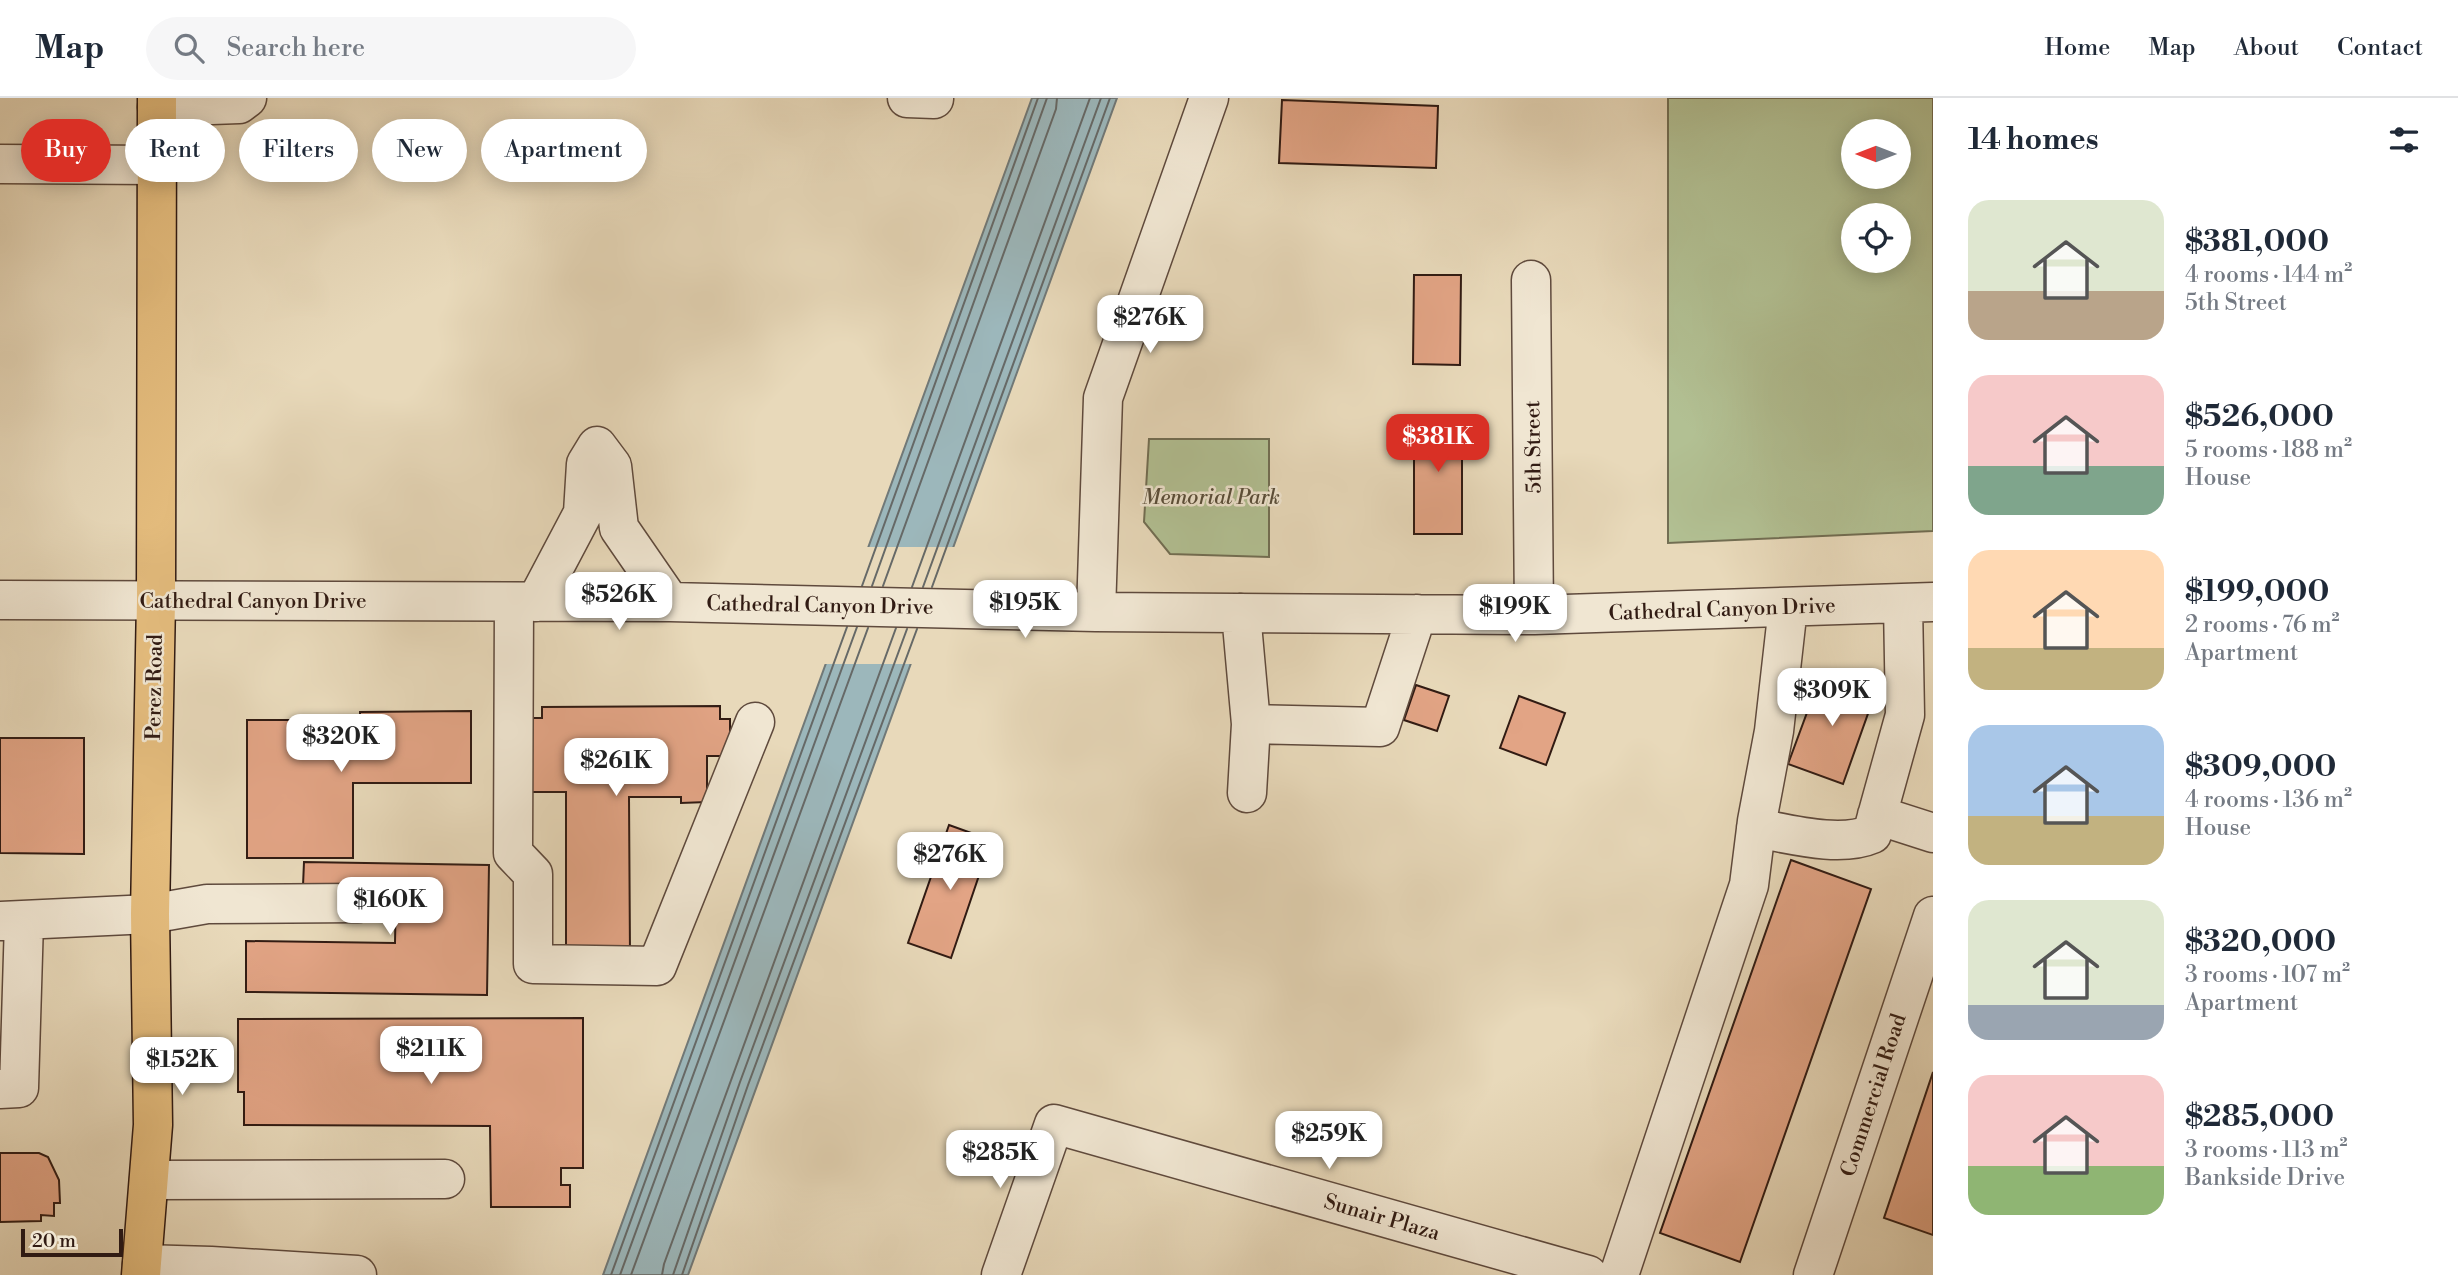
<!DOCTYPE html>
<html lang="en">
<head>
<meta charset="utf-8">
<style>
	:root { --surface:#fff; --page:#f6f6f7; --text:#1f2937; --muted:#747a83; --line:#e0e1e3; --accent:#d93025 }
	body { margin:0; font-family:"Libre Bodoni",serif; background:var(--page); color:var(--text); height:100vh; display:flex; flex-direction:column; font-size:26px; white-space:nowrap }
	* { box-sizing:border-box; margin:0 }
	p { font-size:23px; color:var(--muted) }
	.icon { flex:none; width:38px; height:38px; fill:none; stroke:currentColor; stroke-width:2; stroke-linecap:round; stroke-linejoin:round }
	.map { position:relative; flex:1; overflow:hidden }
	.drawer { display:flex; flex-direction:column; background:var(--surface); width:525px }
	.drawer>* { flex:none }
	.banner { position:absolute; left:21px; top:21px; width:665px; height:63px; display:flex; gap:14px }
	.needle { width:46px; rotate:270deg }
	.controls { position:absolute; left:1841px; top:21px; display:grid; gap:14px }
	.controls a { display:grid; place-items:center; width:70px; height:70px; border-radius:50%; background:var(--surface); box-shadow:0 4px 18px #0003; font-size:35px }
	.scale { position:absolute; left:21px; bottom:18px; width:102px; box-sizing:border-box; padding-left:7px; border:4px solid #311b13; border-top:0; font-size:19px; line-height:24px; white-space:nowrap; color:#311b13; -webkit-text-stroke:5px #f0e6d2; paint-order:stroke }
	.price { position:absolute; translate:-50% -60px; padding:0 16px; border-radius:14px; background:#fff; color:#222; font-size:23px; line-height:46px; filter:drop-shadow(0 2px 4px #0008) }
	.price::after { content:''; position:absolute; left:50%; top:42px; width:21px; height:16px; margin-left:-10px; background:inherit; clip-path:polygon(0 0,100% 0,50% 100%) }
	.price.on { background:var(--accent); color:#fff }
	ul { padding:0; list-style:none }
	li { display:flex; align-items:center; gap:21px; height:175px; padding:0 35px }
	li span { display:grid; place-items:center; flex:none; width:196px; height:140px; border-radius:21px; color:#555 }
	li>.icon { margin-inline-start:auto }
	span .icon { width:84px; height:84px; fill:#fffc; stroke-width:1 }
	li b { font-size:30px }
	h2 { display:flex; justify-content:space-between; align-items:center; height:84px; padding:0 35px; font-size:30px }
	.pill { padding:0 24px; border-radius:32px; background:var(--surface); box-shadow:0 4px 18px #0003; font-size:24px; line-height:63px }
	.pill.on { background:var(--accent); color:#fff }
	header { display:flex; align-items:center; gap:42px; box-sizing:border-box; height:98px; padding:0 35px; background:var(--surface); border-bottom:2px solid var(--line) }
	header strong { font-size:33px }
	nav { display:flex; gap:38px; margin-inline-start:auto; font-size:24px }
	.search { width:490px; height:63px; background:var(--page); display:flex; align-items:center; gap:18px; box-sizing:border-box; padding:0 24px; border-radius:38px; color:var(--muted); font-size:26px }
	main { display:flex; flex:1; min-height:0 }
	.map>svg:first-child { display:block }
	.green { fill:#b2c093; stroke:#726e53; stroke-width:2; fill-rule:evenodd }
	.water { fill:#9cb7bb; stroke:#717978; stroke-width:2 }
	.pier { fill:#e8d9ba }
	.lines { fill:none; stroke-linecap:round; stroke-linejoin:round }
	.shore { stroke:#666967; stroke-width:2 }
	.building { fill:#e2a485; stroke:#311b13; stroke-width:2 }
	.minor-casing { stroke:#5f4a3d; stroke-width:41 }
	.major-casing { stroke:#311b13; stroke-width:41 }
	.minor { stroke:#f0e6d2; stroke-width:38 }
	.major { stroke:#e4bc7d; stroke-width:38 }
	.labels { text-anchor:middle; stroke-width:5; stroke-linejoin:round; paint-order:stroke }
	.street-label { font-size:21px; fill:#311b13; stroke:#f0e6d2 }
	.park-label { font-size:21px; font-style:italic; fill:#584d39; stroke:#f0e6d2 }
</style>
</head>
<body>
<header>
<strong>Map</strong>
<div class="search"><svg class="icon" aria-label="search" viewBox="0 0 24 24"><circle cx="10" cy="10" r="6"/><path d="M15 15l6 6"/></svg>Search here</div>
<nav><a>Home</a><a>Map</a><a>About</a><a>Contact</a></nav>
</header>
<main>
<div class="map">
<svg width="1933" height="1177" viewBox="0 0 1933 1177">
	<rect width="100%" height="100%" fill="#e8d9ba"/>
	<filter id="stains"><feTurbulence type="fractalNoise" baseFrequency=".00286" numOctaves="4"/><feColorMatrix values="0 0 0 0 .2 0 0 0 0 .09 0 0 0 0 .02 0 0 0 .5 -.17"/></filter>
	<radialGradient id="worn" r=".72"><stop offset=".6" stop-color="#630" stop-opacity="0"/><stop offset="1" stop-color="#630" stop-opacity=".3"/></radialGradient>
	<path class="green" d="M1668,0H1933V433L1668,445ZM1853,33H1899V79H1853ZM1853,117H1899V163H1853Z
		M1149,341H1269V459L1170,456L1144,424Z"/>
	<path class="water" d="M1032,0H1117L688,1177H603Z"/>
	<path class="pier" d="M865,449H958L915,566H823Z"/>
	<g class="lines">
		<path class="shore" d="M862,488L1038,0
			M872,488L1047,0
			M883,488L1056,11L1057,0
			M912,489L1090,0
			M923,489L1101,0
			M932,489L1110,0
			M611,1177L847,529
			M620,1177L857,529
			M631,1177L868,530
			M662,1177L664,1166L896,530
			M673,1177L740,984L907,531
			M682,1177L748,987L917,531"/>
	</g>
	<path class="building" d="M1282,2L1438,8L1436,70L1279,65Z
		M1414,177H1461L1460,267L1413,266Z
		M1414,317H1462V436H1414Z
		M1822,574L1876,593L1843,686L1788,666Z
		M1416,587L1449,598L1437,633L1404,622Z
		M1519,598L1565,615L1546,667L1500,650Z
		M720,608V621H730V658H707V704L681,705V699H629L630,857L566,859V694H531V620H542V609Z
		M471,613V685H353V760H247V622H360V614Z
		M0,640H84V756L0,755Z
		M949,727L991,742L951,860L908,845Z
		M1791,762L1871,791L1740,1164L1660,1135Z
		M304,764L489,767L487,897L246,894V843L395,845L396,790L303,788Z
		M583,920V1070H561V1087H570V1109H491L490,1028L244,1027V994H238V921Z
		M1933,974V1137L1884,1120Z
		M0,1055H39L48,1059L59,1082L60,1105H54V1118L41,1117V1123L0,1124Z"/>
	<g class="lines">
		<g class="minor-casing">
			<path id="minor" d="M907,0L934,1
				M157,9L239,6L247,0
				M0,66L157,67
				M1531,182L1534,517
				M0,502L670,504L1096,514L1534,517L1933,504
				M514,504L513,755L533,776V866L657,868L755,624
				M536,504L583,415L586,366L597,348L612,368L619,430L670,504
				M1096,514L1103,300L1209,0
				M1241,515L1251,626L1247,695
				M1251,626L1380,629L1417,516
				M1877,717L1933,735
				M1756,730C1790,736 1840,750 1872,736L1905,617L1903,506
				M0,823L150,816L207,806L358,805
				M0,991L19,990L24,823
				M149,1082L445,1081
				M142,1166L211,1168L357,1177
				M1001,1177L1054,1026L1588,1177
				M1619,1177L1749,787L1757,723L1774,633L1788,509
				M1813,1177L1933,818"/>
		</g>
		<g class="major-casing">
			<path id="major" d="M141,1177L153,1027L150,816L156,503L157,0"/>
		</g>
		<use href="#minor" class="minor"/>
		<use href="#major" class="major"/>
	</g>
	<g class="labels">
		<g class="street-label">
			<text transform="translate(1533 349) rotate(-91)" y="7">5th Street</text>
			<text x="253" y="510">Cathedral Canyon Drive</text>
			<text transform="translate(820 507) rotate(1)" y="7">Cathedral Canyon Drive</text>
			<text transform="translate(1722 511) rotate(-2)" y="7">Cathedral Canyon Drive</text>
			<text transform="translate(154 589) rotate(-89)" y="7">Perez Road</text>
			<text transform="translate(1873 997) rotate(-72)" y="7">Commercial Road</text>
			<text transform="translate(1382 1119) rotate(16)" y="7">Sunair Plaza</text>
		</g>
		<g class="park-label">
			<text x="1211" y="406">Memorial Park</text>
		</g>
	</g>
	<rect width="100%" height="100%" filter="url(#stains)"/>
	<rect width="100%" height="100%" fill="url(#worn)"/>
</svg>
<div class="controls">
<a><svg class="needle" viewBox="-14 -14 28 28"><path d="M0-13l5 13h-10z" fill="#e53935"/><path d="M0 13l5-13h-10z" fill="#747a83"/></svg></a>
<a><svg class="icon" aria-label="locate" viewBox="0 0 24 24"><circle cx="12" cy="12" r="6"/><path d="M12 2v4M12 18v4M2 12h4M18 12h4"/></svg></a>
</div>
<div class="scale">20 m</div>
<b class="price" style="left:1150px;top:257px">$276K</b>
<b class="price on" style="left:1438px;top:376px">$381K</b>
<b class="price" style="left:619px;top:534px">$526K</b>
<b class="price" style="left:1025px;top:542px">$195K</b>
<b class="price" style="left:1515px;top:546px">$199K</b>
<b class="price" style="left:1832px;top:630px">$309K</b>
<b class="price" style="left:341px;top:676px">$320K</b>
<b class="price" style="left:616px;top:700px">$261K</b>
<b class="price" style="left:950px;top:794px">$276K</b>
<b class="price" style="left:390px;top:839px">$160K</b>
<b class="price" style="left:431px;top:988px">$211K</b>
<b class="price" style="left:182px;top:999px">$152K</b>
<b class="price" style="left:1329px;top:1073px">$259K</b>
<b class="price" style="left:1000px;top:1092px">$285K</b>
<div class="banner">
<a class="pill on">Buy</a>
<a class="pill">Rent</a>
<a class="pill">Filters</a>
<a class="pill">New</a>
<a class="pill">Apartment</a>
</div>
</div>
<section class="drawer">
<h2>14 homes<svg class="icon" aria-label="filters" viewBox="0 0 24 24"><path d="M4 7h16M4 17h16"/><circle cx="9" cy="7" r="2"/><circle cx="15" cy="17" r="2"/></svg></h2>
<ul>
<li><span style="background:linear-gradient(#dfe7d0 65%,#b9a48a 0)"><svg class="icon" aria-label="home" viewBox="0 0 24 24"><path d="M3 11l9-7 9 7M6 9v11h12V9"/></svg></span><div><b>$381,000</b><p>4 rooms · 144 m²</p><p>5th Street</p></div></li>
<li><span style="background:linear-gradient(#f6c9c9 65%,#7fa58c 0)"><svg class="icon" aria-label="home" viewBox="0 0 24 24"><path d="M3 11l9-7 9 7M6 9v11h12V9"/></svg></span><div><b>$526,000</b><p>5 rooms · 188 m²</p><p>House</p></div></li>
<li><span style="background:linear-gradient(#ffd9b3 70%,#c2b280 0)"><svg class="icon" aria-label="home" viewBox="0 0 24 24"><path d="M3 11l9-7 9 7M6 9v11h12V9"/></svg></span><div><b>$199,000</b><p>2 rooms · 76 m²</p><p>Apartment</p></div></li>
<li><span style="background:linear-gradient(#a9c7e8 65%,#c2b280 0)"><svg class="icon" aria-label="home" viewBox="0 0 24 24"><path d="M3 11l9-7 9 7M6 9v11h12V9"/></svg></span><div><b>$309,000</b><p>4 rooms · 136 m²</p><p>House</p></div></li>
<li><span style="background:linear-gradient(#dfe7d0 75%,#9aa5b1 0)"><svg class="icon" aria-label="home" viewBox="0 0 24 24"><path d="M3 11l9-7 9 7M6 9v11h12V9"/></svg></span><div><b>$320,000</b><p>3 rooms · 107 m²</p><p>Apartment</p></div></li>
<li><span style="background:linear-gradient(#f6c9c9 65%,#8fb573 0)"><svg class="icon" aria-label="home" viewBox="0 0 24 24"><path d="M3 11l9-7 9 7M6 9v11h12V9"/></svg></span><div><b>$285,000</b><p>3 rooms · 113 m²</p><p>Bankside Drive</p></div></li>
</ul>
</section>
</main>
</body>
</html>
